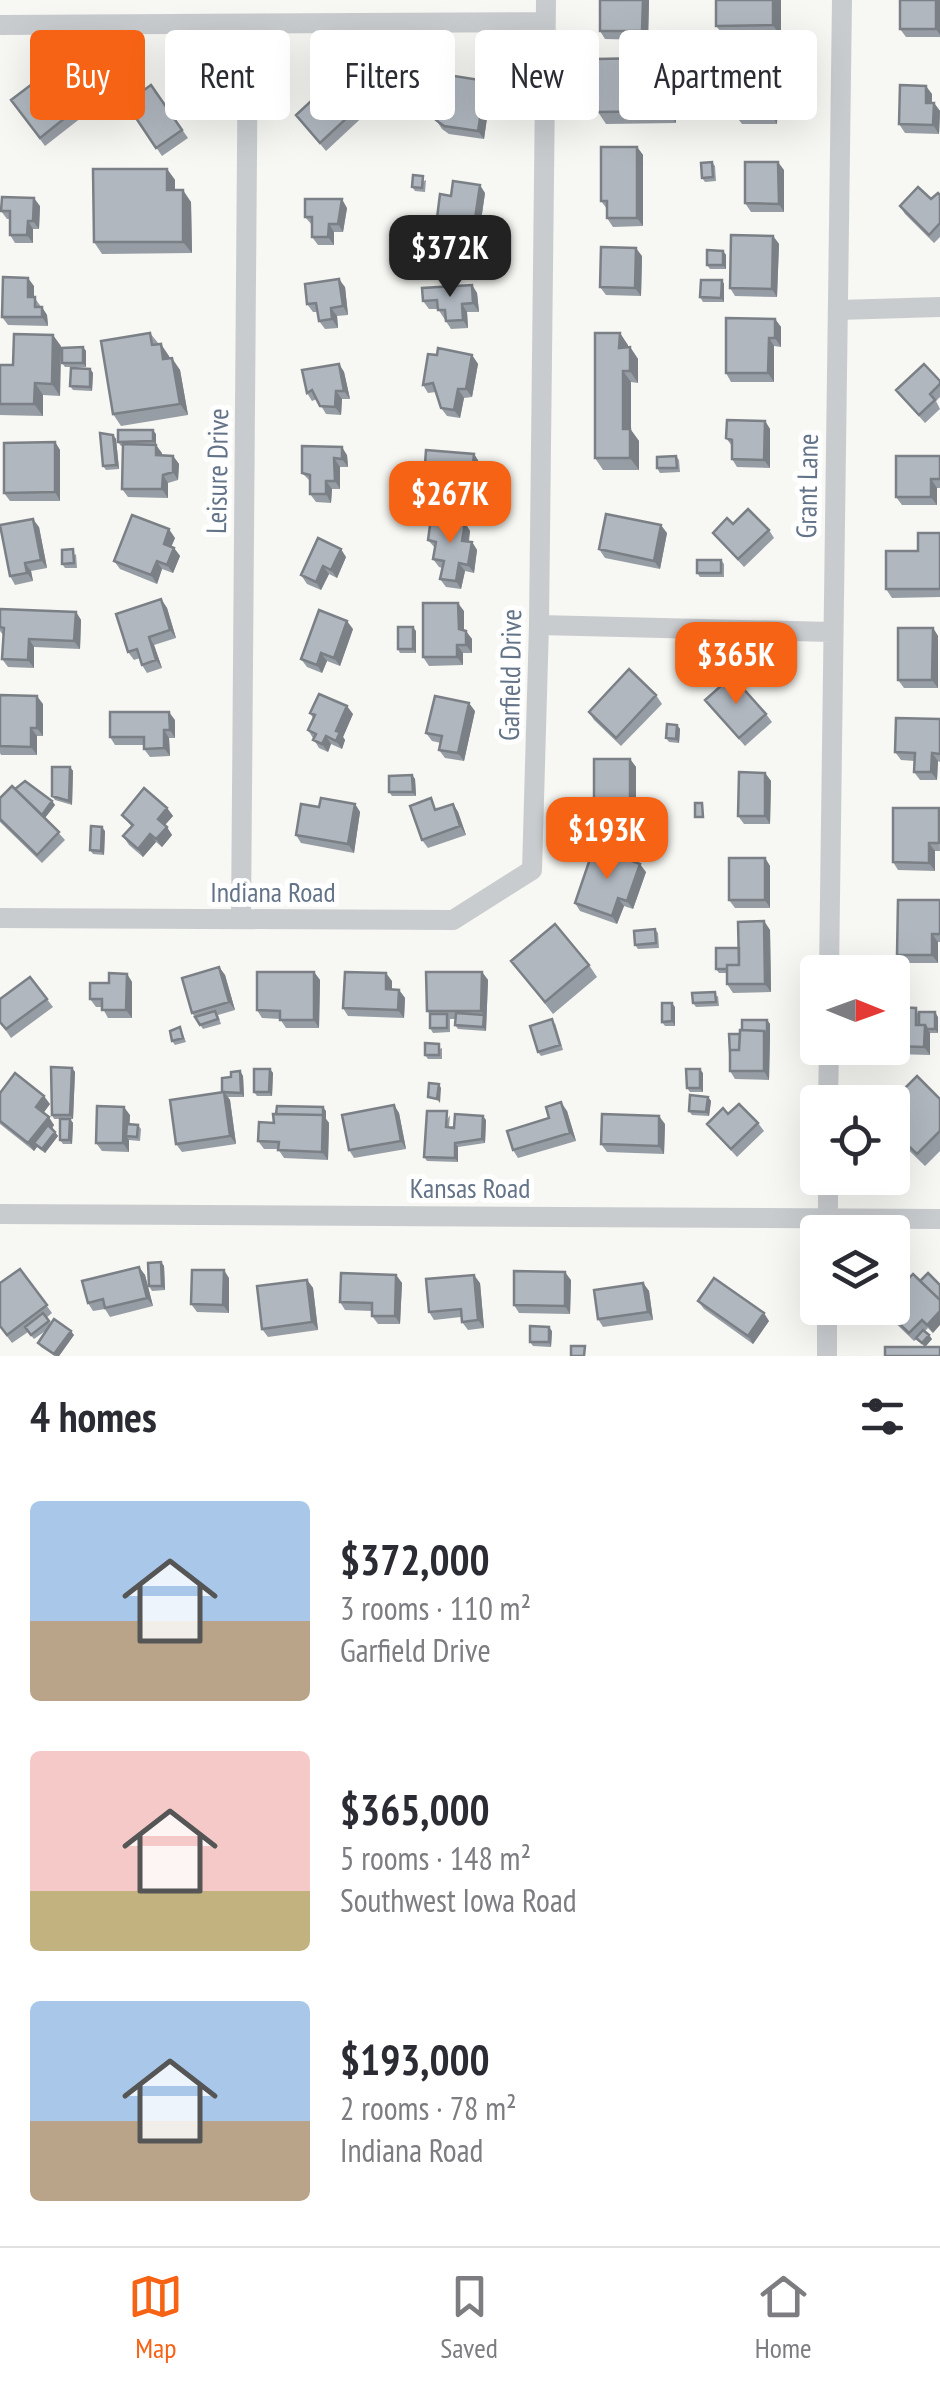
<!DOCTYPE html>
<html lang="en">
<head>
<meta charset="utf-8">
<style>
	:root { --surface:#fff; --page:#f7f7f7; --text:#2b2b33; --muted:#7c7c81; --line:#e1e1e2; --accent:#f66315 }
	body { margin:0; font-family:"PT Sans Narrow",sans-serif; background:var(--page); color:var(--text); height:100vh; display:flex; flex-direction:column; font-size:38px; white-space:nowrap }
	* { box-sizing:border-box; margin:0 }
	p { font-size:32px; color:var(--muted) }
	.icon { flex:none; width:55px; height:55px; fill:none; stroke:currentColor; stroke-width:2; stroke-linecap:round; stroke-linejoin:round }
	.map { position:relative; height:1356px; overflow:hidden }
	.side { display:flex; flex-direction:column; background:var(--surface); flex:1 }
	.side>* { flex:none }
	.banner { position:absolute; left:30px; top:30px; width:880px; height:90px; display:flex; gap:20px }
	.needle { width:65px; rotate:91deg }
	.controls { position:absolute; left:800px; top:955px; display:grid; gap:20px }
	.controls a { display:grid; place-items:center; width:110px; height:110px; border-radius:10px; background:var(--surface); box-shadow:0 10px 40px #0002; font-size:50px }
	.price { position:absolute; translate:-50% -85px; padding:0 22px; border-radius:20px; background:var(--accent); color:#fff; font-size:32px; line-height:65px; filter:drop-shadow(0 2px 5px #0008) }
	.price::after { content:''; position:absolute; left:50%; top:60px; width:30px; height:22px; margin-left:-15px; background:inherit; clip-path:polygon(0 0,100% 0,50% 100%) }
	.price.selected { background:#222; color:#fff }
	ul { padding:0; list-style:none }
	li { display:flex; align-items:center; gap:30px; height:250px; padding:0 30px }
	li span { display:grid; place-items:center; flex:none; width:280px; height:200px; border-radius:10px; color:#555 }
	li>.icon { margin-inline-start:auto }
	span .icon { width:120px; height:120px; fill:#fffc; stroke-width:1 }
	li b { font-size:42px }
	h2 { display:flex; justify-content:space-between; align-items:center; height:120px; padding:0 30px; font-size:42px }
	.chip { padding:0 35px; border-radius:10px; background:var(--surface); box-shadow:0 10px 40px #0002; font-size:35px; line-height:90px }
	.chip.selected { background:var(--accent); color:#fff }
	.tab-bar { display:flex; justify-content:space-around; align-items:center; height:140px; border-top:2px solid var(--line); background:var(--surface); font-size:28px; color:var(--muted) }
	.tab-bar a { display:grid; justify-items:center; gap:5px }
	.tab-bar .selected { color:var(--accent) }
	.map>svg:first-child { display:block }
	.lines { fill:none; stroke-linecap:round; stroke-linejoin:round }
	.minor { stroke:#c9cccf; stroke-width:20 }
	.wall { fill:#979da4 }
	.shaded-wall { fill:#7b8086 }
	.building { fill:#b0b7bf; stroke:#7b8086; stroke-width:2.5 }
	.labels { text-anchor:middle; stroke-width:10; stroke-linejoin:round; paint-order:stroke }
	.street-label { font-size:28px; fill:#637388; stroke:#fff }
</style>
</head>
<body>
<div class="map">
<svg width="940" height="1356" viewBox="0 0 940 1356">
	<rect width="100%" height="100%" fill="#f7f7f3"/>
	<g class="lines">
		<path class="minor" d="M0,25L546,22
			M838,310L940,307
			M539,625L831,632
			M0,918L453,920L532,870L539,625L546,0
			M241,919L248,24
			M829,972L842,0
			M828,1102L829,1048
			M0,1214L940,1219
			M828,1232V1178
			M827,1356V1308"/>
	</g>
	<path class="wall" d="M649,0L648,40L605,39L600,31Z
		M781,0V37H725L716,26Z
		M940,0V37H906L900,29Z
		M780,64L785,72V93H778L777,124H742L736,116L737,107H727L721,99L736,72Z
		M52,69L86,114L45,146L11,100Z
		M654,70V92H667L676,104V123L606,124L598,112Z
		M151,85L188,138L162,156L126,103Z
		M491,90L484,139L449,134L442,129L436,120L437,116L429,108Z
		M932,94V103H934L940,111L939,134L905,133L899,124Z
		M364,102L370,110L326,151L296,115Z
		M637,147L643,155V226L613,227L607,218V209L601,201Z
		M712,162L715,166L716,181L705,182L702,178Z
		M167,169L175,180V190L191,202L192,253L102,254L94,242Z
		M784,170V212H751L745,203Z
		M426,180L425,192L415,191L412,187Z
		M485,193L477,248L440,242L435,234L451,196Z
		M940,195V237L934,243L905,214L900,206L931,199Z
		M40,206L39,229H33V243H15L10,235V219H7L1,211Z
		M347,208L343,232H334V245H318L312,237V225L305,217Z
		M773,236L779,244L777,297L735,296L730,288Z
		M723,251L726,255V269H710L707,265Z
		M642,256L641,296L606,295L600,287Z
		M722,280L724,284V302H703L700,297Z
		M472,285L477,293L479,312H467L468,328L451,329L438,309H429L423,301Z
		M34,286V297L47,315L48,326L8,325L2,317Z
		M345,287L348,315L337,316L338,328L325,329L319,321L318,312H313L307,304Z
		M775,319L781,327V347L774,346V382H731L726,373Z
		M150,333L180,370L188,415L121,426L113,414Z
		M620,333L628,347H630L638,359V383L631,382V430L639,441V470H603L595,458Z
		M61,346L60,396L43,395V416L0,415V365H13Z
		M83,347L86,351V367H65L62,363Z
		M472,355L478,364L472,397L464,398L460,418L447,416L441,408L436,392L428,393L423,385Z
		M339,364L344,372L350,399H342L341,415L326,414L317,399L312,401L307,393Z
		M90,369L93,373L92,391L73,390L70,386Z
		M940,381V397L936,401L940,409L925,423L896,390Z
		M765,421L770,429V468L737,467L732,459V446L726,438Z
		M156,434V445L162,455L173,456L179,464L178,480L168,483V498L128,497L122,489L123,446H121L118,442Z
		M113,435L116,439L119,469L106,470L103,466Z
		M55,442L60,450V501H10L4,493Z
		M302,446L347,455L348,467H340V489H332L331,503L316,502L310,494V481L302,473Z
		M474,454L479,462L478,482L470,481L469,504L428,501L423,493Z
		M676,456L679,460L680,472L660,473L657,468Z
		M940,456V488H937V505H902L896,497Z
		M416,475L413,507L400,506L397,502Z
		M465,523L470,531L469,542H472L477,550L474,573L465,571L461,589L446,587L440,579L442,568L439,567L433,559L435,548L428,540Z
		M733,524L769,530L774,538L744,567L713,533Z
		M39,527L47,568L31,571L33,581L15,585L10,576Z
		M667,533L660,569L605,558L599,549Z
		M940,533V597L892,598L886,589L918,551Z
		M175,538L171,547L174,548L180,556L173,573L162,569L157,584L120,569L114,561Z
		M76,554L77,568H65L62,564Z
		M346,557L337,578L329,574L321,590L307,584L301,575Z
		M721,560L724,564V577H700L697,573Z
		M161,599L167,608L176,638L154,645L162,668L147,673L142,665L140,658L134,660L128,652Z
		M0,609L76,612L81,620L80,649L34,647V668L8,667L2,659L3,635L0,631Z
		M464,611V630L472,639V653H463V665L429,666L423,657Z
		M933,628L938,636V688H904L898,680Z
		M353,629L340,666L327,661L322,673L307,667L301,659Z
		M416,631V653H400L398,649Z
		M0,695L43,704V736H37V755H1L0,753Z
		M656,695L662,704L621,746L594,720L589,712Z
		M705,700L766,714L772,722L745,746Z
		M475,711L464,761L445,758L439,750L441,743L432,741L426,733Z
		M310,713L353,714L343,737L345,740L342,749L331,744L328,752L319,748L308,730L313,718Z
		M940,719V762L938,761L937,780H920L914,772L915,761L901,760L895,752Z
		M175,720V738H169L170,756L150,757L144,749V745H115L110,737Z
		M677,725L680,729L679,743L669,742L666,738Z
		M630,759L636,767V819H600L594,811Z
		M70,767L73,771L72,805L55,800L52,796Z
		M765,773L771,781L770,824H744L738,816Z
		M412,775L415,779L416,796H392L389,792Z
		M15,789L52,801L55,805L45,818L65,840L42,863L0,822V798Z
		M355,804L360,812L354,853L301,843L296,835L319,807Z
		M453,804L458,812L466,835L428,848L422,840L437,807L438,809Z
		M167,808L173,816L165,825L172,835L162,847L156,842L143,857L129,845L123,836L132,827L122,815Z
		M939,808L940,851H935V871L898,870L893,862Z
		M105,831L104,855L93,854L90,850Z
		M765,858L770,866V908H735L729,900Z
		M646,872L633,909L624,906L617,924L580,911L575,903Z
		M940,900V942H938V963H903L897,955Z
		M764,921L770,930L771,992L733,993L727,984V973H719L716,969Z
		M655,929L658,933L659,948L638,949L635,945Z
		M511,961L589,965L597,977L553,1014Z
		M219,967L225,975L235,1010L218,1015L221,1024L203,1029L192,1013Z
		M314,972L320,980L319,1028H286L280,1019L262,1018L257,1010Z
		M482,972L488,980L486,1031L458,1029L455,1025V1019H450V1032L433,1033L430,1028V1014L427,1011Z
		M127,974L132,982V1018H108L102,1007H96L90,999L109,983Z
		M30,977L53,1007L11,1038L0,1022Z
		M392,981V990H399L405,998L404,1018L348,1016L343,1008Z
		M718,996L719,1006L696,1007L693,1003Z
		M675,1007V1026H665L662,1022Z
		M892,1007L938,1017V1033H930V1055L894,1054L889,1048H892Z
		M767,1020L770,1024L769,1080L735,1079L730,1071L742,1030Z
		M555,1023L563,1050L541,1056L538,1052Z
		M180,1027L186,1042L175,1045L172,1041Z
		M442,1048V1059H428L425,1055Z
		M72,1068L75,1072L73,1119H70L73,1123L72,1144H63L60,1140V1119H54L52,1115Z
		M270,1069L273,1073L272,1096H257L254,1092Z
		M240,1071L243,1076L244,1097H228L230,1100L236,1144L182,1152L176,1144L222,1092L231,1077Z
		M703,1073V1092H690L687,1088Z
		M0,1093L50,1104L43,1113L54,1125L52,1129L58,1136L45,1153L37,1147L34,1151L0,1124Z
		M708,1097L711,1101L709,1116L692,1115L689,1111Z
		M940,1099V1151L925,1166L892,1134V1102Z
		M394,1105L399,1113L406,1149L354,1158L349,1150Z
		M326,1111V1119L329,1123L328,1160L284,1158L278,1149H264L258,1141Z
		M567,1111L576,1141L518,1158L513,1150L549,1118Z
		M728,1114L758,1123L764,1131L737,1157L707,1124Z
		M130,1115L129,1125H138L141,1129L140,1141L129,1140V1152L102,1151L96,1143Z
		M450,1115L449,1127L486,1120L485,1143L458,1147V1162L427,1161L424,1157Z
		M665,1124L664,1154L607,1152L601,1144Z
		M161,1262L164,1266L165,1290L152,1291L149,1286Z
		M139,1267L145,1275L153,1306L110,1317L105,1309L93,1311L88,1303Z
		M20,1269L52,1313L46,1318L51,1324L74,1335L59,1356H55L41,1347L38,1343L48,1329L34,1339L28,1332L12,1343L0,1327Z
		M913,1274L933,1333L928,1328L925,1331L932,1339L925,1347L917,1339L914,1341L887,1315L882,1308Z
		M396,1275L402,1283L400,1324H378L372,1316V1311L345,1310L340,1302Z
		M229,1278V1313L197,1312L191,1304Z
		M307,1280L313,1288L318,1330L268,1337L262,1329Z
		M571,1280L570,1314L519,1313L514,1305Z
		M480,1283L484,1328L468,1330L462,1322L461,1317L434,1320L429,1312Z
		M643,1283L649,1291L653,1320L603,1327L598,1319Z
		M698,1301L769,1321L753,1344L704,1309Z
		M552,1331L551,1347L533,1346L530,1342Z"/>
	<path class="shaded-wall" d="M643,0H649L648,40L642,31Z
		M773,0H781V37L773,25Z
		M936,0H940V35L936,29Z
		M646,58L654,70V104L646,93Z
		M780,64L785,72V93L780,85Z
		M486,81L491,90L484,139L478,131Z
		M772,85L778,93L777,124L772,116Z
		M926,86L932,94V111L926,103Z
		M667,92L676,104V123L667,111Z
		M934,103L940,111L939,134L933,125Z
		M637,147L643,155V226L637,218Z
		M778,162L784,170V212L779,204Z
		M167,169L175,180V202L167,190Z
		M480,185L485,193L477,248L472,239Z
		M183,190L191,202L192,253L183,242Z
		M34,198L40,206L39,229L33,221Z
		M342,199L347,208L343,232L338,224Z
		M28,221L33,229V243L27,235Z
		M329,224L334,232V245L328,237Z
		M773,236L779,244L777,297L772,289Z
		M636,248L642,256L641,296L635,288Z
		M723,251L726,255V269L723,265Z
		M28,278L34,286V305L28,297Z
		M339,279L345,287L348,315L343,306Z
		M722,280L724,284V302L721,298Z
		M472,285L477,293L479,312L473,303Z
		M462,304L467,312L468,328L463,320Z
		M42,307L47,315L48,326L42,317Z
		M331,308L337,316L338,328L332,319Z
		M775,319L781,327V347L775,338Z
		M620,333L628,345V359L619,348Z
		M53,335L61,346L60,396L52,384Z
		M769,338L774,346V382L768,373Z
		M161,344L169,356L172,371L163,359Z
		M83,347L86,351V367L83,363Z
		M630,347L638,359V383L630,371Z
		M472,355L478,364L472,397L466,389Z
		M172,358L180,370L188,415L180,404Z
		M339,364L344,372L350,399L344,391Z
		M90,369L93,373L92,391L90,387Z
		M623,371L631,382V430L639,441V470L630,458L623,429Z
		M35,383L43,395V416L34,404Z
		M458,389L464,398L460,418L454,410Z
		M336,391L342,399L341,415L335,407Z
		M765,421L770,429V468L764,460Z
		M153,430L156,434V445L162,453L161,464L156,455V445L153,441Z
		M113,435L116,439L119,469L116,465Z
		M55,442L60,450V501L55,492Z
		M342,447L347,455L348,467L342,459Z
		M474,454L479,462L478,482L472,474Z
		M173,456L179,464L178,480L173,472Z
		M334,458L340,467V489L335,481Z
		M413,471L416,475L413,507L410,503Z
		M465,473L470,481L469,504L463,496Z
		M163,475L168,483V498L162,489Z
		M931,479L937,488V505L931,497Z
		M326,481L332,489L331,503L326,494Z
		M33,519L39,527L47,568L41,560Z
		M465,523L470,531L467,549L462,541Z
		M661,525L667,533L660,569L654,561Z
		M169,529L175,538L169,552L164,544Z
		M472,542L477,550L474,573L468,565Z
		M174,548L180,556L173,573L167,565Z
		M341,549L346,557L337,578L331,570Z
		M157,561L162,569L157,584L151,575Z
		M25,563L31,571L33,581L27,573Z
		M459,563L465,571L461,589L456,581Z
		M323,566L329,574L321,590L316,582Z
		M161,599L167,608L176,638L170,630Z
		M458,603L464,611V637L459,629Z
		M76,612L81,620L80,649L74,641Z
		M347,621L353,629L340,666L334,658Z
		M413,627L416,631V653L413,649Z
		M933,628L938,636V688L932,680Z
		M466,631L472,639V653L466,645Z
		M149,637L154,645L162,668L156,660Z
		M29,639L34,647V668L28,660Z
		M457,645L463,653V665L457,657Z
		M321,653L327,661L322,673L317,665Z
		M37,696L43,704V736L37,728Z
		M469,703L475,711L464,761L458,753Z
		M347,706L353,714L343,737L345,740L342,749L336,741V731Z
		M169,712L175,720V738L170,730Z
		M677,725L680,729L679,743L676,739Z
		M31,728L37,736V755L31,747Z
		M164,730L169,738L170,756L164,748Z
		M326,736L331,744L328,752L322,744Z
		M932,753L938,761L937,780L931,772Z
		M630,759L636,767V819L630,811Z
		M70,767L73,771L72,805L69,801Z
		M765,773L771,781L770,824L765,816Z
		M412,775L415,779L416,796L413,792Z
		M52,801L55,805L44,819L41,815Z
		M355,804L360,812L354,853L348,844Z
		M453,804L458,812L466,835L460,826Z
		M167,808L173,816L163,827L158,819Z
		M102,827L105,831L104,855L101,851Z
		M167,827L172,835L162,847L156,839Z
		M150,834L156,842L143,857L138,849Z
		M929,843L935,851V871L929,863Z
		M765,858L770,866V908L765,900Z
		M640,864L646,872L633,909L627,901Z
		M618,898L624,906L617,924L612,916Z
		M764,921L770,930L771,992L765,984Z
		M932,934L938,942V963L932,955Z
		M219,967L225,975L235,1010L229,1002Z
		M314,972L320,980L319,1028L314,1020Z
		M482,972L488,980L486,1031L483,1027L484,1015L481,1011Z
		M386,973L392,981V998L386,989Z
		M127,974L132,982V1018L126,1010Z
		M399,990L405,998L404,1018L398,1010Z
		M672,1003L675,1007V1026L672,1021Z
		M935,1012L938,1017V1033L935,1029Z
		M767,1020L770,1024V1039L767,1035Z
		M925,1025L930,1033V1055L924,1047Z
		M764,1031L770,1039L769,1080L764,1071Z
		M72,1068L75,1072L73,1119L70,1115Z
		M270,1069L273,1073L272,1096L269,1092Z
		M700,1069L703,1073V1092L700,1088Z
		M240,1071L243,1076L244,1097L241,1093Z
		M439,1084L441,1088L440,1103L437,1099Z
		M224,1092L230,1100L236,1144L230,1136Z
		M44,1096L50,1104L42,1115L36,1107Z
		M708,1097L711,1101L709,1116L706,1112Z
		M561,1102L567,1111L576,1141L570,1133Z
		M394,1105L399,1113L406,1149L401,1141Z
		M124,1107L130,1115L129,1136H126L129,1140V1152L123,1143Z
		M323,1107L326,1111V1119L329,1123L328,1160L322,1152Z
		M483,1116L486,1120L485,1143L482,1139Z
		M659,1116L665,1124L664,1154L659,1146Z
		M49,1117L54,1125L38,1146L34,1143L37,1147L34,1151L28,1143Z
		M70,1119L73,1123L72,1144L69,1140Z
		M55,1132L58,1136L45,1153L42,1149Z
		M455,1143L458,1147V1162L455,1158Z
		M161,1262L164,1266L165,1290L162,1286Z
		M139,1267L145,1275L153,1306L147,1298Z
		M224,1270L229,1278V1313L223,1305Z
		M565,1272L571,1280L570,1314L565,1306Z
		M396,1275L402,1283L400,1324L395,1316Z
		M474,1275L480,1283L484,1328L478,1320Z
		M307,1280L313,1288L318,1330L312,1322Z
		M643,1283L649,1291L653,1320L648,1312Z
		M940,1311V1325L933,1333L927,1325Z
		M764,1313L769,1321L753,1344L748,1336Z
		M549,1327L552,1331L551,1347L549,1342Z
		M71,1331L74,1335L59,1356H56L54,1354Z
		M929,1335L932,1339L925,1347L922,1343Z"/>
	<path class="building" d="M600,0H643L642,31H600Z
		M716,0H773V25L716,26Z
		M900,0H936V29H900Z
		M646,58V93L667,92V111L598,112L597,59Z
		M737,64H780V85H772V116H736L737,99H721V72H736Z
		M52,69L80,106L40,138L11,100Z
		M435,73L486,81L478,131L444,126L436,120L438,109L429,108Z
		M339,75L364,102L320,143L296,115Z
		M151,85L182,130L156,148L126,103Z
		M900,85L926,86V103H934L933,125L899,124Z
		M601,147H637V218H607V201H601Z
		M712,162L713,177L702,178L701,163Z
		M745,162H778L779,204L745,203Z
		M93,169H167V190H183V242H94Z
		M413,175L423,176L422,188L412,187Z
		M453,181L480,185L472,239L435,234L440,194L451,196Z
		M918,187L931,199L938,193L940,195V223L929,235L900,206Z
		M2,197L34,198L33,221H28L27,235H10V211H1Z
		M305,199H342L338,224H329L328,237H312V217H305Z
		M731,235L773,236L772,289L730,288Z
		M601,247L636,248L635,288L600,287Z
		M707,250L723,251V265H707Z
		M3,277L28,278V297H35V307H42V317H2Z
		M339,279L343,306L331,308L332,319L319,321L316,303L307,304L305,284Z
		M701,280H722L721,298L700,297Z
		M472,285L473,303L462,304L463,320L446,321L445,310H438L437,300L423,301L422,288Z
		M726,318L775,319V338H769L768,373H726Z
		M150,333L152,345L161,344L163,359L172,358L180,404L113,414L101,341Z
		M595,333H620L619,348L630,347V371H623V429H630V458H595Z
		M14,334L53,335L52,384L35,383L34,404H0V365H13Z
		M83,347V363H62V348Z
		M438,348L472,355L466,389H458L454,410L441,408L433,383L423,385L428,354L437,355Z
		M339,364L344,391H336L335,407L320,406L312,390L307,393L302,370Z
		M924,364L940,381V384L930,394L935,400L919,415L896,390Z
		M71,368L90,369V387L70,386Z
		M727,420L765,421L764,460L732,459V440L726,438Z
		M118,430H153V441L118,442Z
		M100,433L113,435L116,465L103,466Z
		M55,442V492L4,493V443Z
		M123,444L156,445V455L173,456V472L163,475L162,489H122Z
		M302,446L342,447V459L334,458L335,481H326V494H310V475L302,473Z
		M426,450L474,454L472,474L465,473L463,496L423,493Z
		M676,456L677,468H657V457Z
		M896,456H940V479H931V497H896Z
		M399,470L413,471L410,503L397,502Z
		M748,509L769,530L738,559L713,533L727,518L733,524Z
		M606,514L661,525L654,561L599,549Z
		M132,515L169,529L164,544L174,548L167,565L157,561L151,575L114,561Z
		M431,518L465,523L462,541L472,542L468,565L459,563L456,581L440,579L444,561L433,559L436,542L428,540Z
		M33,519L41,560L25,563L27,573L10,576L0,525Z
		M918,533H940V589H886V551H918Z
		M318,538L341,549L331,570L323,566L316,582L301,575Z
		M73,549L74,563L62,564V550Z
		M697,560H721V573H697Z
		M161,599L170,630L149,637L156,660L142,665L137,649L128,652L116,614Z
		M423,603H458L459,629L466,631V645H457V657H423Z
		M0,609L76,612L74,641L29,639L28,660L2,659L4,628L0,627Z
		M319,610L347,621L334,658L321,653L317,665L301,659Z
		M398,627H413V649H398Z
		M898,628H933L932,680H898Z
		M629,669L656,695L616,738L589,712Z
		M732,676L766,714L739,738L705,700Z
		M319,694L347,706L336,731L340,732L336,741L326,736L322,744L313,740L316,734L308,730L315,715L310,713Z
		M0,695L37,696V728H31V747L0,746Z
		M435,696L469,703L458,753L439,750L442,736L426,733Z
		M110,712H169L170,730H164V748L144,749V737H110Z
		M896,718L940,719V754L932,753L931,772H914L915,753L895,752Z
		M667,724L677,725L676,739L666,738Z
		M594,759H630V811H594Z
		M52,767H70L69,801L52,796Z
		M739,772L765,773V816H738Z
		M412,775L413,792H389V776Z
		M25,781L52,801L42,815L15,789Z
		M12,786L59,832L37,855L0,819V798Z
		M144,788L167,808L158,819L167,827L156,839L150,834L138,849L123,836L133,825L122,815Z
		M321,798L355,804L348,844L296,835L301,804L319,807Z
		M431,798L435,810L453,804L460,826L422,840L410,806Z
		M695,803H702L703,817H695Z
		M893,808H939V843H929V863L893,862Z
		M91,826L102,827L101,851L90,850Z
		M594,847L640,864L627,901L618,898L612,916L575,903Z
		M729,858H765V900H729Z
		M898,900H940V934H932V955H897Z
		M764,921L765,984H727V965H739L738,922Z
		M555,924L589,965L545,1002L511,961Z
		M655,929L656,943L635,945L634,931Z
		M716,948H739V965H727V969H716Z
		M219,967L229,1002L192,1013L182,978Z
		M257,972H314V1020H280V1011L257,1010Z
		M345,972L386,973V989L399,990L398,1010L343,1008Z
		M426,972H482L481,1011H427Z
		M109,973L127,974L126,1010H102V999H90V983H109Z
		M30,977L47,999L6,1029L0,1022V999Z
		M715,992L716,1002L693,1003L692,993Z
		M662,1003H672V1021L662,1022Z
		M892,1007L916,1008V1025H925L924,1047L892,1046Z
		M215,1011L218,1019L200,1025L195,1017Z
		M919,1012H935V1029H927L925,1025H919Z
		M456,1013L484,1015L483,1027L455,1025Z
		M430,1014H447V1028H430Z
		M552,1019L560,1045L538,1052L530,1026Z
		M742,1020H767V1035L764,1031L742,1030Z
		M180,1027L183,1038L172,1041L170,1031Z
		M740,1030L764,1031V1071H730V1050H739Z
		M729,1034H740L739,1050H730V1054Z
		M425,1043L439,1044V1055H425Z
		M51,1067L72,1068L70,1115H52Z
		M254,1069H270L269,1092H254Z
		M686,1069H700V1088H687Z
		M240,1071L241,1093L222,1092V1078L231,1077V1072Z
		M15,1073L44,1096L36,1107L49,1117L28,1143L0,1121V1093Z
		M917,1076L940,1099V1131L917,1154L892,1130V1102H891Z
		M429,1083L439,1084L437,1099L428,1097Z
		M224,1092L230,1136L176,1144L170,1100Z
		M690,1095L708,1097L706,1112L689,1111Z
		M561,1102L570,1133L513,1150L507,1131L549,1118L546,1107Z
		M739,1104L758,1123L731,1149L707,1124L723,1108L728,1114Z
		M394,1105L401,1141L349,1150L342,1115Z
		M97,1106L124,1107L123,1143H96Z
		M277,1106L323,1107V1115L276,1114Z
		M427,1111H447L446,1127L454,1128L455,1114L483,1116L482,1139L455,1143V1158L424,1157Z
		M273,1114L323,1115L322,1152L278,1150L279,1142L258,1141L259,1122L274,1123Z
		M602,1114L659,1116V1146L601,1144Z
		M60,1119H70L69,1140H60Z
		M127,1124L138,1125L137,1137L126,1136Z
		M48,1125L55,1132L42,1149L34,1143Z
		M161,1262L162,1286H149L148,1263Z
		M139,1267L147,1298L105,1308L103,1299L88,1303L82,1281Z
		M20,1269L47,1305L7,1335L0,1326V1283Z
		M192,1270H224L223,1305L191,1304Z
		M514,1271L565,1272V1306L514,1305Z
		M341,1273L396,1275L395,1316H372V1303L340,1302Z
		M928,1273L940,1285V1300L920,1281Z
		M913,1274L940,1300V1311L927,1325L922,1320L909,1333L883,1308H892V1296Z
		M474,1275L478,1320L462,1322L461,1309L429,1312L426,1279Z
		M714,1278L764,1313L748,1336L698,1301Z
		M307,1280L312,1322L262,1329L257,1286Z
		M643,1283L648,1312L598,1319L594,1290Z
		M43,1313L49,1321L31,1335L25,1327Z
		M54,1319L71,1331L54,1354L38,1343Z
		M530,1326L549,1327V1342H530Z
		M923,1330L929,1335L922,1343L916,1338Z
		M571,1346H585L584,1356H571Z
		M885,1347H940V1356H885Z"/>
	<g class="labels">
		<g class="street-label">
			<text transform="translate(217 471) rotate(-89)" y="10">Leisure Drive</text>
			<text transform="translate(807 486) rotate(-89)" y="10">Grant Lane</text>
			<text transform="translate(510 675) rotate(-89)" y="10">Garfield Drive</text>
			<text x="273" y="902">Indiana Road</text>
			<text x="470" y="1198">Kansas Road</text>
		</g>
	</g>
</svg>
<div class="controls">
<a><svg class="needle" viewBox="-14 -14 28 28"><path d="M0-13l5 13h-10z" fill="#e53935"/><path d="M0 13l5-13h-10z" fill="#7c7c81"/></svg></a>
<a><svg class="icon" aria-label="locate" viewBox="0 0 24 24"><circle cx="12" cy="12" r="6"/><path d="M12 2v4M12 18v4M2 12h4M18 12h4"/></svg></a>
<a><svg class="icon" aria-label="layers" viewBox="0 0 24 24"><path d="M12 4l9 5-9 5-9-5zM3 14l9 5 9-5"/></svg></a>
</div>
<b class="price selected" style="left:450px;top:300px">$372K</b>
<b class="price" style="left:450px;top:546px">$267K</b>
<b class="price" style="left:736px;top:707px">$365K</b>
<b class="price" style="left:607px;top:882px">$193K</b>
<div class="banner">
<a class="chip selected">Buy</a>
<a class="chip">Rent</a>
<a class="chip">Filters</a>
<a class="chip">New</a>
<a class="chip">Apartment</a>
</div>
</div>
<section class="side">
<h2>4 homes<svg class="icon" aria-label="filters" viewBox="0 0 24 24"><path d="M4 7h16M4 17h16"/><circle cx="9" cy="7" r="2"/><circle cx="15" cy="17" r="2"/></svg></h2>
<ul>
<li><span style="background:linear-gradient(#a9c7e8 60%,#b9a48a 0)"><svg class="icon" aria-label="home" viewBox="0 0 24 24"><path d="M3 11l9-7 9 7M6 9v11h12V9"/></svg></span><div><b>$372,000</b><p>3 rooms · 110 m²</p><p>Garfield Drive</p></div></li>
<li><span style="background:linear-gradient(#f6c9c9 70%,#c2b280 0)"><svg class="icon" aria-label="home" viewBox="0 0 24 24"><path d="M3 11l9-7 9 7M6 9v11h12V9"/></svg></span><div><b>$365,000</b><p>5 rooms · 148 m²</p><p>Southwest Iowa Road</p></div></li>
<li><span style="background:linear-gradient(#a9c7e8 60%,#b9a48a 0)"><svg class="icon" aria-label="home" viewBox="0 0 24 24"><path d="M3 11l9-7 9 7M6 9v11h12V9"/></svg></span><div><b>$193,000</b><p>2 rooms · 78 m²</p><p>Indiana Road</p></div></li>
</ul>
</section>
<nav class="tab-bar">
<a class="selected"><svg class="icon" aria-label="map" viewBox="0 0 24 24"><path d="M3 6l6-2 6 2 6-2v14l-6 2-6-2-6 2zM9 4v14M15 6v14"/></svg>Map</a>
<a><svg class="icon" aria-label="saved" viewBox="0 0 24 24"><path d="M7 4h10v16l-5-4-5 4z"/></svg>Saved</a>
<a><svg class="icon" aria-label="home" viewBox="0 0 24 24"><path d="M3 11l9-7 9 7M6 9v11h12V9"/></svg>Home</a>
</nav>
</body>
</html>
